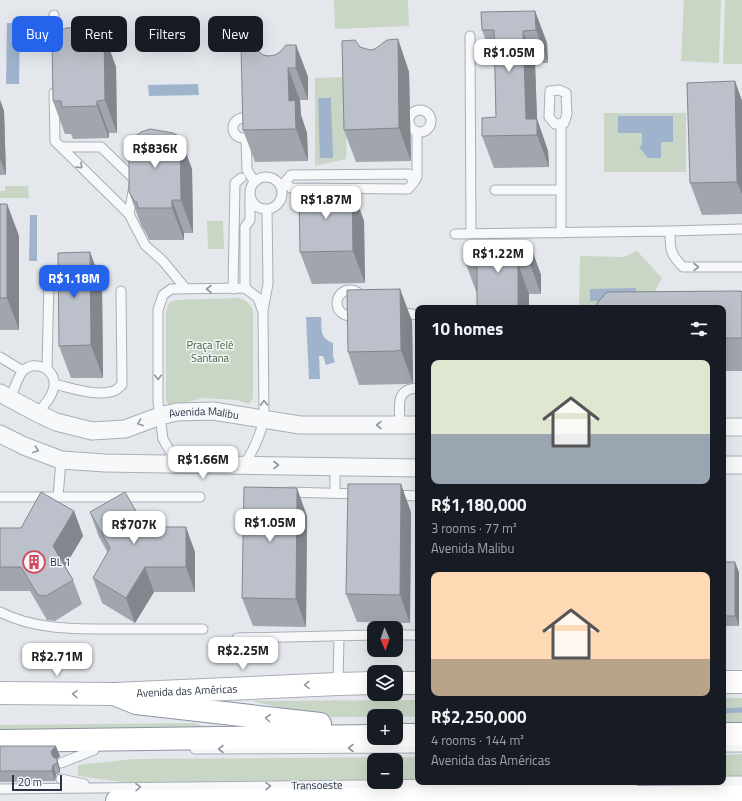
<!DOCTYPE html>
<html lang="en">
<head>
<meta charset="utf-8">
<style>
	:root { --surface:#171b24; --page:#20242c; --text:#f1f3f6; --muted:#9ea1a6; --accent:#2563eb }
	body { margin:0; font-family:"Titillium Web",sans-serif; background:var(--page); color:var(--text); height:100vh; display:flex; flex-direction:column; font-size:15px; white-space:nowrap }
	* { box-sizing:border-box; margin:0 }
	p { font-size:13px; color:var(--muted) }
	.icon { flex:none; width:22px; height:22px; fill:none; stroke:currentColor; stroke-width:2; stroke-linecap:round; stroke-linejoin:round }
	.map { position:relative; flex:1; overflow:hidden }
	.drawer { position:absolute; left:415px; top:305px; width:311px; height:480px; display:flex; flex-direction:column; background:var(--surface); border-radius:8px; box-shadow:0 4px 16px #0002 }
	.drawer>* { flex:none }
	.top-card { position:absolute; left:12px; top:16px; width:343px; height:36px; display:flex; gap:8px }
	.needle { width:26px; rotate:178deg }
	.fabs { position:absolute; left:367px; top:621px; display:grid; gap:8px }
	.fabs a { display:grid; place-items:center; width:36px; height:36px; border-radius:8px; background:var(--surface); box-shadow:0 4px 16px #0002; font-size:20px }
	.scale { position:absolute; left:12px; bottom:10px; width:50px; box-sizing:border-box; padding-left:4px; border:2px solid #2b3445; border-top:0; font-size:11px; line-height:14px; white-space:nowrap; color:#2b3445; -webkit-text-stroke:3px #f4f6f9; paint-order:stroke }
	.price { position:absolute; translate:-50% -34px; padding:0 9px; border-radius:8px; background:#fff; color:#222; font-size:13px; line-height:26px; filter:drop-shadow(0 1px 2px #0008) }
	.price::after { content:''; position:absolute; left:50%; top:24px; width:12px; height:9px; margin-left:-6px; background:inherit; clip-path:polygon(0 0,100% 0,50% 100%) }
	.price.on { background:var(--accent); color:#fff }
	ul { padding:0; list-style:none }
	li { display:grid; align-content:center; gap:8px; height:212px; padding:0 16px }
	li span { display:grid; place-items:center; height:124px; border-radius:8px; color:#555 }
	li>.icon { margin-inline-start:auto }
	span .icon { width:72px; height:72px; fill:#fffc; stroke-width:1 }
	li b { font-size:17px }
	h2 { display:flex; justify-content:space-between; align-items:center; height:48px; padding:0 16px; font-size:17px }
	.tag { padding:0 14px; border-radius:8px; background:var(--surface); box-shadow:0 4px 16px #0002; font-size:14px; line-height:36px }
	.tag.on { background:var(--accent); color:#fff }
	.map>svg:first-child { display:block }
	.green { fill:#c9d6c5 }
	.water { fill:#9fb4cc }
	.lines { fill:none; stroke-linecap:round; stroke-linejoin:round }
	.stream { stroke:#9fb4cc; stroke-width:5 }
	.service-casing { stroke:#a9aeb7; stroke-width:11 }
	.minor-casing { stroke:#a9aeb7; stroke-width:19 }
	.secondary-casing { stroke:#a9aeb7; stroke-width:24 }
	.trunk-casing { stroke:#8b94a3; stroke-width:24 }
	.service { stroke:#f7f8fa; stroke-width:9 }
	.minor { stroke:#f7f8fa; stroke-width:17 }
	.secondary { stroke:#fff; stroke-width:22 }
	.trunk { stroke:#fff; stroke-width:22 }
	.wall { fill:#a1a5ae }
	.shaded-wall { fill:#83868d }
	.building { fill:#bbc0ca; stroke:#83868d }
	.oneway { stroke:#9196a0 }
	.oneway2 { stroke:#959aa2 }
	.labels { text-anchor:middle; stroke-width:3; stroke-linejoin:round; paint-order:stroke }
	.park-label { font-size:11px; fill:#3f6138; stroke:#f4f6f9 }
	.street-label { font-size:11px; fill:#2b3445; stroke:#f4f6f9 }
	.poi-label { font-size:11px; fill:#2b3445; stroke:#f4f6f9; text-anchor:start }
</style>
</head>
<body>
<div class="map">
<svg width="742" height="801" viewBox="0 0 742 801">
	<rect width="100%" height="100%" fill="#e4e7ec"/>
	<path class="green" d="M334,0H408L409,26L335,29Z
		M684,0H721L719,63L681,61Z
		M725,0H742V64H723Z
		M348,77L346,159L315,166V78Z
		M604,113H686V172H604Z
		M5,186H28L29,198H0V191H5Z
		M207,221H223L224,249H208Z
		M637,251L662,278L651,298L637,308H579L580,256L624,257Z
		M237,298C245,299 249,302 253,310V398L249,404L237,400L204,398L170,406L166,401V312L169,303L175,300Z
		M723,698H742V724H723Z
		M418,700V717L374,716V717H320L252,701Z
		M194,723L236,738L0,740V725Z
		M742,754V778H723V755Z
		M418,757V781L396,782V760H374V782L137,784L78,776V765L134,759Z"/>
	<path class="water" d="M7,23H20L19,84H6Z
		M198,84L199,95L149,96L148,85Z
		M318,98H331L333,158H320Z
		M618,116H673V142H661V158H648L639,147L642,145V133H618Z
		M30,215H37V261H29Z
		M636,288V301H590V289Z
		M306,317H321C322,330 319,337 333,343V356L335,362L326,365L323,356H319L320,379H309Z"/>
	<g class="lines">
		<path class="stream" d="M723,711L742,710"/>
		<g class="service-casing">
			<path id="service" d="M54,15V46
				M470,36L471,234
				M559,90L566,93L567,114L564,123L555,124L549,117L550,91Z
				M54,93L55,141L61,147
				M409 121a11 11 0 1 1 22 0a11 11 0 1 1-22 0Z
				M233 128a10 10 0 1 1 20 0a10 10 0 1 1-20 0Z
				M246,138L247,170L254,181
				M409,174L414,182L408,189L291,188L285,182L291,175Z
				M250 193a16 16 0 1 1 32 0a16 16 0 1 1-32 0Z
				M414,182L417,177V132
				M495,190H561
				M129,214L135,180L101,147H61L129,214L145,245L163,261L186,289
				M670,231C670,249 670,254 683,267H742
				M561,233V123
				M455,234L670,231L742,229
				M245,288V227L250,220V197
				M233,289L235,183L241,178
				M337 303a13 13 0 1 1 26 0a13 13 0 1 1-26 0Z
				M263,310L268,284L267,209
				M398,312L418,315
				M0,357L23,371
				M47,369L49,280
				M54,384C72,388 96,397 114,391C117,390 119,387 122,385L121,291
				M10,398C14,390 17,379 22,372C35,357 60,371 53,390C51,398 43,407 37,413
				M400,425C400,407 394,389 418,388
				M172,465L170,451L163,439L158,402V310L163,295L171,289L245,288L258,298L263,312L264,419C260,436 254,450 244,465
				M288,492L359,494
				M335,492V466
				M394,495L418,496
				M0,497H200
				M58,497L61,460
				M0,612C37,631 80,629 120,629C148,629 175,629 203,629
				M396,635H418
				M237,638L374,635
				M338,684L339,636
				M723,747H742
				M195,749L418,748
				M61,763L94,750
				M61,779L84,784
				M723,781H742
				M0,789L634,782"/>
		</g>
		<g class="minor-casing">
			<g id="minor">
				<path id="s1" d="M0,393L37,413L56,422L92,431L125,429L160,416L177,412L213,411L300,425H418"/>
				<path d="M723,427H742"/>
				<path d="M0,434L24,446L61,460L105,463L418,468"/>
				<path d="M723,465H742"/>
			</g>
		</g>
		<g class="secondary-casing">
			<g id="secondary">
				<path d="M723,682H742"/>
				<path d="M396,683H418"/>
				<path id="s2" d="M0,693L114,694L338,684L374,683"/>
			</g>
		</g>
		<g class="trunk-casing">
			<path id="trunk" d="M114,694L136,703L320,724
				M723,734H742
				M396,735H418
				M0,741L374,736
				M117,801L742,796"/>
		</g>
		<use href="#service" class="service"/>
		<use href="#minor" class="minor"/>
		<use href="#secondary" class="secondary"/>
		<use href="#trunk" class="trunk"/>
	</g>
	<path class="wall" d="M535,11L547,43L548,63H535L537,119L548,151L549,167L494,168L482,136L496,117L495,63H494L482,30Z
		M104,34L116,67L117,133H109V138L73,139L71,134H65L53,101Z
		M398,39L409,72L411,161L356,162L344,130L360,47L370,50L375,49Z
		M296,45L308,77V100H300L301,115L307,133L308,161L255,162L243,130L269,56L275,55Z
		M735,81L742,101V214L702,215L690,183Z
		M0,100L4,111L6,175H0Z
		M180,137L192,169L193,233H184V240H149L147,235L141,225L129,192Z
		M352,189L364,221L365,283L312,284L300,252Z
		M0,204H7L19,236V330H0Z
		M530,245L541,275V294H477L466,264Z
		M90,252L102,285L103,378H71L59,346Z
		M400,289L412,321L413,383L407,384L359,385L348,352Z
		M742,292V371H723V308Z
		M74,511L83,536L65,566L73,580L82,604L55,621L47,620L30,591H0V528H21Z
		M90,512L145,527L195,552V592H154L135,623L102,603L93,578L108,553L99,537Z
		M411,512L410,623L357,622L346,594Z
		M307,516L306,627L253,626L242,598Z
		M723,562L739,572V626H723Z
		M0,746L60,756L57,759L60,769V773L56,775L55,781L0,782Z"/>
	<path class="shaded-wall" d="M535,11L547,43L548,63L536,30Z
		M523,31L535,63L537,119L548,151L549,167L537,135L526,119Z
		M104,34L116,67L117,133L105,100Z
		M398,39L409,72L411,161L399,128Z
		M296,45L308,77V100L296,68Z
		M288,68L300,100L301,115L307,133L308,161L296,129L289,101Z
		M735,81L742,101V194L737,182Z
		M0,100L4,111L6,175L0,159Z
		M97,101L109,133V138L97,106Z
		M180,137L192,169L193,233L181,200Z
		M352,189L364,221L365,283L353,251Z
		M172,200L184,233V240L172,208Z
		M7,204L19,236V330L7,298Z
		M530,245L541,275V294L530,264Z
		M90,252L102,285L103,378L91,345Z
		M518,264L529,294V308H518Z
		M400,289L412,321L413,383L401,350Z
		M401,484L411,512L410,623L400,595Z
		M297,488L307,516L306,627L296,599Z
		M74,511L83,536L62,571L53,546Z
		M186,527L195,552V592L186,567Z
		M735,562L739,572V626L735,616Z
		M145,567L154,592L135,623L126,598Z
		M56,746L60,756L57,759L60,769V773L57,763L55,762L51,752L53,749Z
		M53,765L56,775L55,781L52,771Z"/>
	<path class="building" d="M535,11L536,30L523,31L526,119H537V135L482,136V118L496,117L494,30H482L481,12Z
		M82,27L98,31L104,34L105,100L97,101V106L62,107L61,101H53L52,35L66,28Z
		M398,39L399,128L344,130L342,41L355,40L360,47L370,50L375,49L387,40Z
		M286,45H296V68H288L289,101L295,100L296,129L243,130L241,47H253L263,55L269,56L275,55L280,52Z
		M735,81L737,182L690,183L687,83Z
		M150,129L173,133L180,137L181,200H172V208H138L137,202H135L129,192V141L141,132Z
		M299,189H352L353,251L300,252Z
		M0,204H7V298H0Z
		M530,245V264H518V308H477V264H466V246Z
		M90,252L91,345L59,346L58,253Z
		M400,289L401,350L396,351L348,352L347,290Z
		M741,291L742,292V338H723V308H596L597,303L607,292Z
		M348,484H401L400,595L346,594Z
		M244,487L297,488L296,599L242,598Z
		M41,492L74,511L53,546L73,580L46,596L38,595L21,567H0V528H21Z
		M125,492L145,527H186V567H145L126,598L93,578L110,548L90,512Z
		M723,562H735V616H723Z
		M0,746H56L53,749L51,752L53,757L57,759V763L53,765L52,771H0Z"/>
	<defs><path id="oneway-chevron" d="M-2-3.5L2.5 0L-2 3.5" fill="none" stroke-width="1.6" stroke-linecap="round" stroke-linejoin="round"/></defs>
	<g class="oneway">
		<use href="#oneway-chevron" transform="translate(80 166) rotate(44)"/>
		<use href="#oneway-chevron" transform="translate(696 267)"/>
		<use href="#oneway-chevron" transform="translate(209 289) rotate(180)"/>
		<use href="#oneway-chevron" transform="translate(158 377) rotate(90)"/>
		<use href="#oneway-chevron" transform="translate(264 403) rotate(-91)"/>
		<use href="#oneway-chevron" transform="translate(140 423) rotate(160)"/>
		<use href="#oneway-chevron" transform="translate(379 425) rotate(-180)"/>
		<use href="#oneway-chevron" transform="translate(36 450) rotate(20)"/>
		<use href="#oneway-chevron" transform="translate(276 465)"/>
		<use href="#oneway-chevron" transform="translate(351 748) rotate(180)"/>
		<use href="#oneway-chevron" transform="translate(221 749) rotate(180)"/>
		<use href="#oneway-chevron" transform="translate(268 786) rotate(-1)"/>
		<use href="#oneway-chevron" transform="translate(138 787) rotate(-1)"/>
	</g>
	<g class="oneway2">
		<use href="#oneway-chevron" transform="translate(307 685) rotate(177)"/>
		<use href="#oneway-chevron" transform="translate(75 694) rotate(-179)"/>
		<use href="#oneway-chevron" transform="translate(268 718) rotate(-173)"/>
	</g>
	<defs>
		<g id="building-ring" transform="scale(1.15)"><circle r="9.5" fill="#f4f6f9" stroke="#d1495b" stroke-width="1.5"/><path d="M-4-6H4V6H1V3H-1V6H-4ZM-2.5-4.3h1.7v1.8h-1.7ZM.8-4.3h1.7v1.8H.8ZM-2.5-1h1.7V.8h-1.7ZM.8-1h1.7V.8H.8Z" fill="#d1495b"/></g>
	</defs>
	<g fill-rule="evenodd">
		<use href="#building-ring" x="34" y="562"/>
	</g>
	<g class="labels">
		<g class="park-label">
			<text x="210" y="349">Praça Telê<tspan x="210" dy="13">Santana</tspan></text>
		</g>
		<g class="street-label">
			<text dy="4" stroke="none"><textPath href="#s1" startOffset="215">Avenida Malibu</textPath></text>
			<text dy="4" stroke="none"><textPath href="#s2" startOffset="187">Avenida das Américas</textPath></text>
			<text transform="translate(317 785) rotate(-1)" y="4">Transoeste</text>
		</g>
		<g class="poi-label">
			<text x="50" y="566">BL 1</text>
		</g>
	</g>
</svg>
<div class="fabs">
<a><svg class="needle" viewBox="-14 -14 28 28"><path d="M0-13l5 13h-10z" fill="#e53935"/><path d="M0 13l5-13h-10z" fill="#9ea1a6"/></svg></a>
<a><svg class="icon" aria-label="layers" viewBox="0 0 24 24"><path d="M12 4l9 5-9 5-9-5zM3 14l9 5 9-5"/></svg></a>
<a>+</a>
<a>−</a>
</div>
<div class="scale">20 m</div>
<b class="price" style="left:509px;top:73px">R$1.05M</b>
<b class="price" style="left:155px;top:169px">R$836K</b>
<b class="price" style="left:326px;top:220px">R$1.87M</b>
<b class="price" style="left:498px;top:274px">R$1.22M</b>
<b class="price on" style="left:74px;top:299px">R$1.18M</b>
<b class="price" style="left:203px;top:480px">R$1.66M</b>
<b class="price" style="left:270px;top:543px">R$1.05M</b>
<b class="price" style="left:134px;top:545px">R$707K</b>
<b class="price" style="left:243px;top:671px">R$2.25M</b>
<b class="price" style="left:57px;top:677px">R$2.71M</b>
<div class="top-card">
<a class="tag on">Buy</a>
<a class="tag">Rent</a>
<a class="tag">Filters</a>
<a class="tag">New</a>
</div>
<section class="drawer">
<h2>10 homes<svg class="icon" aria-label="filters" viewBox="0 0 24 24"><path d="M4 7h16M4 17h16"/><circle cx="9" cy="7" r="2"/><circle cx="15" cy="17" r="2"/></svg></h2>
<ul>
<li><span style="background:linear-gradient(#dfe7d0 60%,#9aa5b1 0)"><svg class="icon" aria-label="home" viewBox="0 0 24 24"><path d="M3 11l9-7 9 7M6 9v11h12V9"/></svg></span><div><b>R$1,180,000</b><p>3 rooms · 77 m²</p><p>Avenida Malibu</p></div></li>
<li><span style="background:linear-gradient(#ffd9b3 70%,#b9a48a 0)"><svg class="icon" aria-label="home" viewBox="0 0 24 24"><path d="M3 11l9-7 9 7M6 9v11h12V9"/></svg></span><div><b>R$2,250,000</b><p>4 rooms · 144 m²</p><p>Avenida das Américas</p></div></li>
</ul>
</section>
</div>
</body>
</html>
